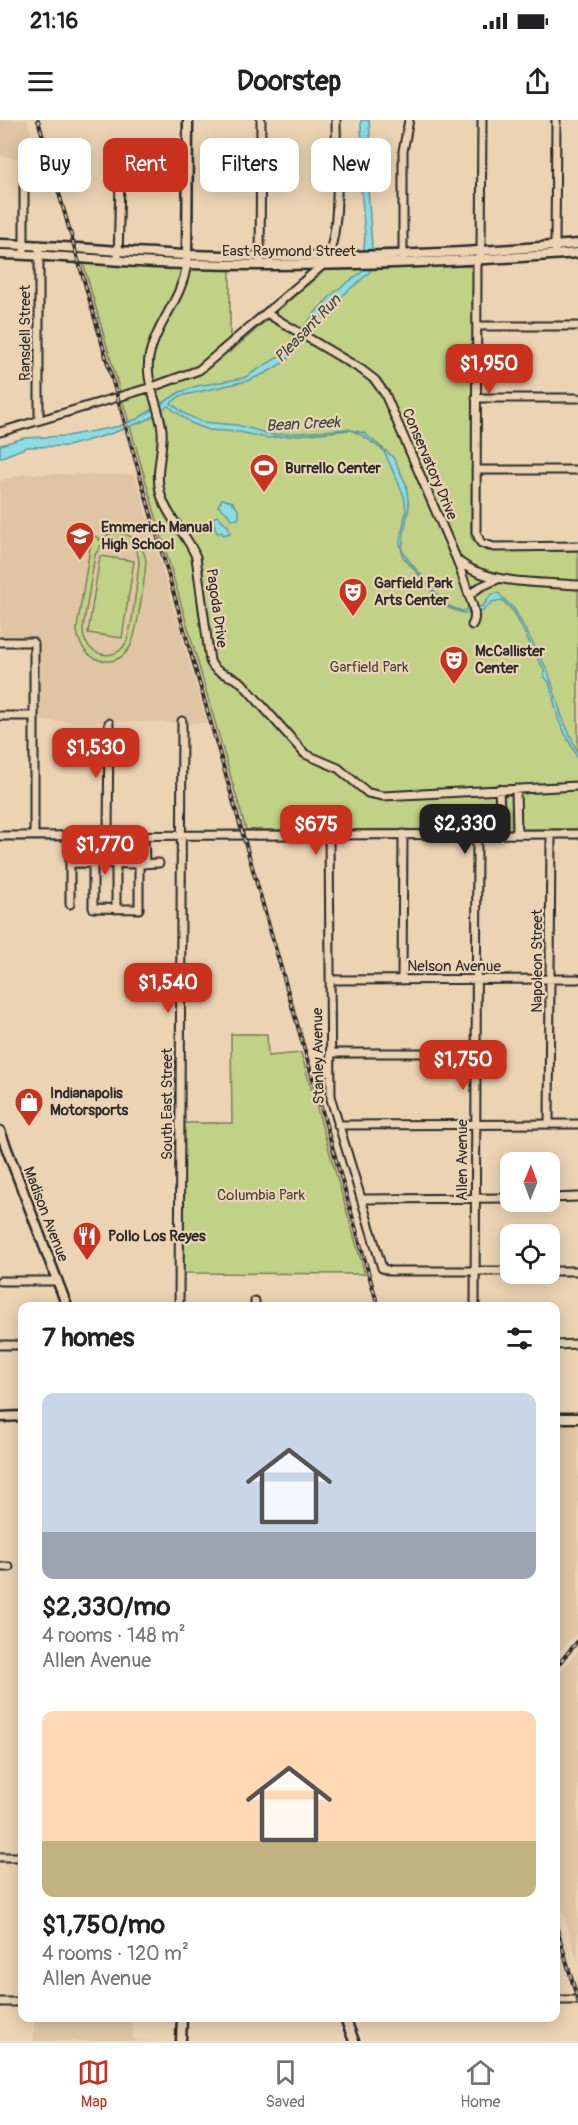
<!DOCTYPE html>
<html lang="en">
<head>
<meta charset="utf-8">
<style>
	:root { --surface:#fff; --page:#f2f2f2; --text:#202124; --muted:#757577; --line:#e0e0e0; --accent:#c8321e }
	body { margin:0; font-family:Pangolin,sans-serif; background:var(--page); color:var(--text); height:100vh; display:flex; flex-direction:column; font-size:22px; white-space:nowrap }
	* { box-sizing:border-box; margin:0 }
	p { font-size:20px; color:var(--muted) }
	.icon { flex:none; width:33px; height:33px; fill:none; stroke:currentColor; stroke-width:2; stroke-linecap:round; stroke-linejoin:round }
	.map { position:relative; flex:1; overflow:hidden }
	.sheet { position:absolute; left:18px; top:1182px; width:542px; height:720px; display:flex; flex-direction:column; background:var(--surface); border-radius:12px; box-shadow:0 3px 15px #0003 }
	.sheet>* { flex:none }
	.hud { position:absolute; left:18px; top:18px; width:543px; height:54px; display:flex; gap:12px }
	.needle { width:39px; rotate:1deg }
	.buttons { position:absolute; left:500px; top:1032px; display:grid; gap:12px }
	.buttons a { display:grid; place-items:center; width:60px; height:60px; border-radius:12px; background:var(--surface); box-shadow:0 3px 15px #0003; font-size:30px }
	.price { position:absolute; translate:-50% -51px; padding:0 14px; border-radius:12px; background:var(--accent); color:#fff; font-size:20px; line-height:39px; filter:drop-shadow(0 2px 3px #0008) }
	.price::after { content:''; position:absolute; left:50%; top:36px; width:18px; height:14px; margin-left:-9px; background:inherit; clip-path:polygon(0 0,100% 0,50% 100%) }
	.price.active { background:#222; color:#fff }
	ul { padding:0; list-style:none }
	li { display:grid; align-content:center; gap:12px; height:318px; padding:0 24px }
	li span { display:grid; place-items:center; height:186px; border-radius:12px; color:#555 }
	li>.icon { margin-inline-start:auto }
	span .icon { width:108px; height:108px; fill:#fffc; stroke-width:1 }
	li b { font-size:26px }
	h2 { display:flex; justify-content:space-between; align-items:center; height:72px; padding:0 24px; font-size:26px }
	.tag { padding:0 21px; border-radius:12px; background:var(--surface); box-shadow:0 3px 15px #0003; font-size:21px; line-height:54px }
	.tag.active { background:var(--accent); color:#fff }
	.status { display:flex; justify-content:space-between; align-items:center; height:42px; padding:0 30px; background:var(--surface); direction:ltr }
	.status svg { height:16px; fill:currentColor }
	header { display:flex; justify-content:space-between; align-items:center; height:78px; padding:0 24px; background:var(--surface); font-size:27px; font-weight:700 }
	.dock { display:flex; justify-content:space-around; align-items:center; height:84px; border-top:2px solid var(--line); background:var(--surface); font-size:16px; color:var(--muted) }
	.dock a { display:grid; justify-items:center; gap:3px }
	.dock .active { color:var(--accent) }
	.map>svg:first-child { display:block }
	.built { fill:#dfc5a4 }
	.green { fill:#c1d185; stroke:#767e58; stroke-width:1.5; fill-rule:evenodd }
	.water { fill:#8bdce4; stroke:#65959a; stroke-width:1.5 }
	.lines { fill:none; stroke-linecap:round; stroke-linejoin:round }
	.minor-casing { stroke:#2b2b2b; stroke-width:11 }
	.major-casing { stroke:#2b2b2b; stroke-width:13 }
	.minor { stroke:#ebd3b3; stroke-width:7 }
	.major { stroke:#ebd3b3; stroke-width:8 }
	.rail-casing { stroke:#2b2b2b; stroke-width:4 }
	.rail { stroke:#ebd3b3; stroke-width:1.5; stroke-dasharray:4.5; stroke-linecap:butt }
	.labels { text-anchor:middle; stroke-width:4.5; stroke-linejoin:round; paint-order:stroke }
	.street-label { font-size:15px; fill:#2b2b2b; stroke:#ebd3b3 }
	.poi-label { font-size:15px; font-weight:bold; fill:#2b2b2b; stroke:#ebd3b3; text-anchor:start }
	.park-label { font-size:15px; fill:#424438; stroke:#ebd3b3 }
	.water-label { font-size:16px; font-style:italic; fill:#394647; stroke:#ebd3b3 }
</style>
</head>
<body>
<div class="status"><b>21:16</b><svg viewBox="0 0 49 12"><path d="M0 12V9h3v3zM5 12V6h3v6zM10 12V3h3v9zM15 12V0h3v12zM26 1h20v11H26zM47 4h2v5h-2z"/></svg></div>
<header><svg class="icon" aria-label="menu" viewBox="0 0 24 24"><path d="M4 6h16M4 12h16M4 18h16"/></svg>Doorstep<svg class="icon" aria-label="share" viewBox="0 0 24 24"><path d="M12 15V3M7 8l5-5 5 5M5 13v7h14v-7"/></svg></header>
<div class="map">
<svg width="578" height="1921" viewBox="0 0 578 1921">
	<rect width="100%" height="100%" fill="#ebd3b3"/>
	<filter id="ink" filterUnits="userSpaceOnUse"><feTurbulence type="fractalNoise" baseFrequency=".0167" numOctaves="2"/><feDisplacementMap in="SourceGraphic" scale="12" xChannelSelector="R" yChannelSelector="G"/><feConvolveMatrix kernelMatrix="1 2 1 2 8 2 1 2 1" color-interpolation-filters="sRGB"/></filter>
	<g filter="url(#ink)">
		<path class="built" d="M0,0H27L41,52L31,53L27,44L18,39L0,36Z
			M24,354L135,355L207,603L37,601L38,522L0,521V361Z
			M555,1305L578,1306V1515L575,1514L564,1527L555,1533Z
			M578,1531V1845L555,1762V1558Z
			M34,1898H132L133,1919L152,1921H34Z"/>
		<path class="green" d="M83,143L175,148L230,149V232L326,149L474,146L471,417L478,427L487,431H578V709L246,710Z
			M112,413C131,412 143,422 146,441C145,456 137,516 130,527C113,555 77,538 77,508L92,416L98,417V420ZM113,419C129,418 139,428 139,444C136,466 134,500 127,520C118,545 82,536 83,509L95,435L103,423Z
			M100,436L134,441L122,518L88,513Z
			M231,914H267L268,936L301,933L365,1154L183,1153L184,1003H232Z"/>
		<path class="water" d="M361,0H369L372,43L368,67L372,128L370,152L327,189L286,241L266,253L247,261L180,276L171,283L185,294L202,302L237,305L273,315L347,309L364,313L393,337L406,364L409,387L404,412L402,430L406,437L446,485L462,491L483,486L491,475L498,473L514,489L540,536L549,554L562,597L578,633V639L559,601L549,562L544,556V550L513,491L502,480L492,482L483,491L463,493L446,487L439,482L426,463L403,437L400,422L406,390L404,376L384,331L363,316L351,310L267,318L239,312L209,310L191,303L168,286L149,299L110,314L68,326L27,327L0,338V325L24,318L67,316L120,306L139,298L180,272L197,266L244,258L280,236L320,187L336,171L362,152L365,116L360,55L365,44L361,11Z
			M222,379L233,382L232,383C237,386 241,393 238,399H231L227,393L218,386Z
			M218,396L228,406L230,413L223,415L222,412L217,413L212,398Z"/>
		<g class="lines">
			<g class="minor-casing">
				<path id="minor" d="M482,0L481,131L477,145L476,412L481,423L494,427L578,426
					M24,129V45
					M555,129L556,0
					M403,138V31L409,0
					M118,140L120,60
					M260,141L261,0
					M187,144C181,181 158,201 150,233C143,259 159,284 162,310C164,333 153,354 162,378C169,400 188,415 196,437L210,541C215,555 231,554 242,563L305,634L338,648L368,673L383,676L578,666
					M268,194L362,250L375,260L385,274L457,440C486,465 541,462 578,465
					M477,206H578
					M476,278H578
					M39,300V125
					M0,312L152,267L199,250L324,144C343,115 336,36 336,0
					M476,350H578
					M457,440L469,475
					M472,505C478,497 472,484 469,475L480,467L498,459
					M0,522H32L34,524V716
					M0,596H34
					M499,669L501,714
					M516,669L517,714
					M329,715L331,979L382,1148L390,1151H510
					M0,716L578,714
					M108,716L109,603
					M144,716L145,744
					M70,743L139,744
					M93,743V788L139,789V744L159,743
					M116,744V789
					M70,784V716
					M330,860L578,859
					M402,860L403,714
					M330,933H476
					M549,1004L551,714
					M338,1005L578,1004
					M549,1078L578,1077
					M361,1079L510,1078
					M549,1151H578
					M0,1161H58
					M179,1186L182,601
					M255,1186V1181
					M475,1186L477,714
					M0,1225H22
					M555,1225L578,1224
					M0,1447H9
					M0,1737H22
					M555,1880H578
					M0,1882H22"/>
			</g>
			<g class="major-casing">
				<path id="major" d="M0,124C62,126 124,132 187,135C317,139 448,135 578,124
					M0,134C62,135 124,143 186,144C317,147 448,143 578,133
					M187,138L188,0
					M0,1011L67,1186
					M0,1297L22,1296
					M555,1298H578
					M345,1898L354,1921
					M181,1921L182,1898"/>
			</g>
			<use href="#minor" class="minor"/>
			<use href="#major" class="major"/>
			<g class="rail-casing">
				<path id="rail" d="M38,0L378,1186
					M555,1548L578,1521
					M555,1802L578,1881"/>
			</g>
			<use href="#rail" class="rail"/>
		</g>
	</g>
	<defs>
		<g id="stadium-pin" transform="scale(1.5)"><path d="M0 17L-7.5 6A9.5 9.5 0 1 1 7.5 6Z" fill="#c8321e" stroke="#ebd3b3"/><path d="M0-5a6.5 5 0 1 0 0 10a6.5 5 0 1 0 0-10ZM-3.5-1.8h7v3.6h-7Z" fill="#fff"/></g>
		<g id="school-pin" transform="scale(1.5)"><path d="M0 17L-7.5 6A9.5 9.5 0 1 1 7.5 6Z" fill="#c8321e" stroke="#ebd3b3"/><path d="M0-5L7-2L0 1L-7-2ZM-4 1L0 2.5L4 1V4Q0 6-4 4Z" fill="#fff"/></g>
		<g id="theatre-pin" transform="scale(1.5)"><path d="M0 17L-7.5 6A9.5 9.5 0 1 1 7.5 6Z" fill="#c8321e" stroke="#ebd3b3"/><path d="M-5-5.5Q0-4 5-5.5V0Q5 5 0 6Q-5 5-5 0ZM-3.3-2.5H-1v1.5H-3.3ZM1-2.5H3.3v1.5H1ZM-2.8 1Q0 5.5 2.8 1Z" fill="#fff"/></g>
		<g id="shop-pin" transform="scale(1.5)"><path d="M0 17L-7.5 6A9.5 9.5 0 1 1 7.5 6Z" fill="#c8321e" stroke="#ebd3b3"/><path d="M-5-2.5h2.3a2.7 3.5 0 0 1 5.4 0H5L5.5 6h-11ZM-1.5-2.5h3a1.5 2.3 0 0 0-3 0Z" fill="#fff"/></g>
		<g id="restaurant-pin" transform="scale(1.5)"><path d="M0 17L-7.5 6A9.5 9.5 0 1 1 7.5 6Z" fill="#c8321e" stroke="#ebd3b3"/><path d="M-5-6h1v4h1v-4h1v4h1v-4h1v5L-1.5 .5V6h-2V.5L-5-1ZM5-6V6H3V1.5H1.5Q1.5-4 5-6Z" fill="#fff"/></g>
	</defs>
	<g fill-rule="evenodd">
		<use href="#stadium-pin" x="264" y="348"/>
		<use href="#school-pin" x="80" y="416"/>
		<use href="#theatre-pin" x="353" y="472"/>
		<use href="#theatre-pin" x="454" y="540"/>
		<use href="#shop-pin" x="29" y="982"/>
		<use href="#restaurant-pin" x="87" y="1116"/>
	</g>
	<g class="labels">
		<g class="street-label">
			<text x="289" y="136">East Raymond Street</text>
			<text transform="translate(25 213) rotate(-90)" y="5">Ransdell Street</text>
			<text transform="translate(430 344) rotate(67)" y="5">Conservatory Drive</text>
			<text transform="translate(217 488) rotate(82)" y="5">Pagoda Drive</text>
			<text transform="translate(537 841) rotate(-90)" y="5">Napoleon Street</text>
			<text x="454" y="851">Nelson Avenue</text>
			<text transform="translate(318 936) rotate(-91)" y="5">Stanley Avenue</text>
			<text transform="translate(167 984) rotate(-90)" y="5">South East Street</text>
			<text transform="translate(462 1040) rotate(-90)" y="5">Allen Avenue</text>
			<text transform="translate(46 1094) rotate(69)" y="5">Madison Avenue</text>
		</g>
		<g class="poi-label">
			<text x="285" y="353">Burrello Center</text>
			<text x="101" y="412">Emmerich Manual<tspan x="101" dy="17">High School</tspan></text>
			<text x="374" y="468">Garfield Park<tspan x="374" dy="17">Arts Center</tspan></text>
			<text x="475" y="536">McCallister<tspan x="475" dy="17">Center</tspan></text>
			<text x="50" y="978">Indianapolis<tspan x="50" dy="17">Motorsports</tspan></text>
			<text x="108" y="1121">Pollo Los Reyes</text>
		</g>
		<g class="park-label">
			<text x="369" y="552">Garfield Park</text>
			<text x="261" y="1080">Columbia Park</text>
		</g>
		<g class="water-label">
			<text transform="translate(307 208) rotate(-46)" y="6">Pleasant Run</text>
			<text transform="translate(303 303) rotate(-3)" y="6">Bean Creek</text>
		</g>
	</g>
</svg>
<div class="buttons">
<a><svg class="needle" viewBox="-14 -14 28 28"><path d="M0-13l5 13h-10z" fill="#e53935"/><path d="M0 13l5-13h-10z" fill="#757577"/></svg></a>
<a><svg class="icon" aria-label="locate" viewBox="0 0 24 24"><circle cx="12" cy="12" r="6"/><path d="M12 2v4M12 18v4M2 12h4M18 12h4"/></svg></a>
</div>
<b class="price" style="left:489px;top:275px">$1,950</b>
<b class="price" style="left:96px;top:659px">$1,530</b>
<b class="price active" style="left:465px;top:735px">$2,330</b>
<b class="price" style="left:316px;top:736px">$675</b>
<b class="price" style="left:105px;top:756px">$1,770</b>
<b class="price" style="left:168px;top:894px">$1,540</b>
<b class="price" style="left:463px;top:971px">$1,750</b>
<div class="hud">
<a class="tag">Buy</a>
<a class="tag active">Rent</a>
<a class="tag">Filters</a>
<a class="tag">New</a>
</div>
<section class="sheet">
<h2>7 homes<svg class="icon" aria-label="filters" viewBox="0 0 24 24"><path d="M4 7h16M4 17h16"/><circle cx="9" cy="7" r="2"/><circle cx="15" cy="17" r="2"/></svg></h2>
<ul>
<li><span style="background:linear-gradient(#c9d6e8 75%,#9aa5b1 0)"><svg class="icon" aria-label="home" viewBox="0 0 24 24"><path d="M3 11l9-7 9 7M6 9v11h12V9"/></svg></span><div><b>$2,330/mo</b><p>4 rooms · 148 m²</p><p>Allen Avenue</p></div></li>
<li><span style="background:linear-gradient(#ffd9b3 70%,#c2b280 0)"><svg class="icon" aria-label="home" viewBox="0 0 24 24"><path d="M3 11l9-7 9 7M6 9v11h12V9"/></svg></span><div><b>$1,750/mo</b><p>4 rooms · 120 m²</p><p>Allen Avenue</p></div></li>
</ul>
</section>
</div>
<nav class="dock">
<a class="active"><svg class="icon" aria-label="map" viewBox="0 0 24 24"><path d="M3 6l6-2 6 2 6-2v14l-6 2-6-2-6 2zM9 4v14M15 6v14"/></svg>Map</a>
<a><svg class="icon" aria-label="saved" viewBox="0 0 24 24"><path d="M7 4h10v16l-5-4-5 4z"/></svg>Saved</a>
<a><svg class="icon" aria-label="home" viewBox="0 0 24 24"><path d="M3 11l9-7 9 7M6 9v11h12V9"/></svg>Home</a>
</nav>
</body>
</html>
